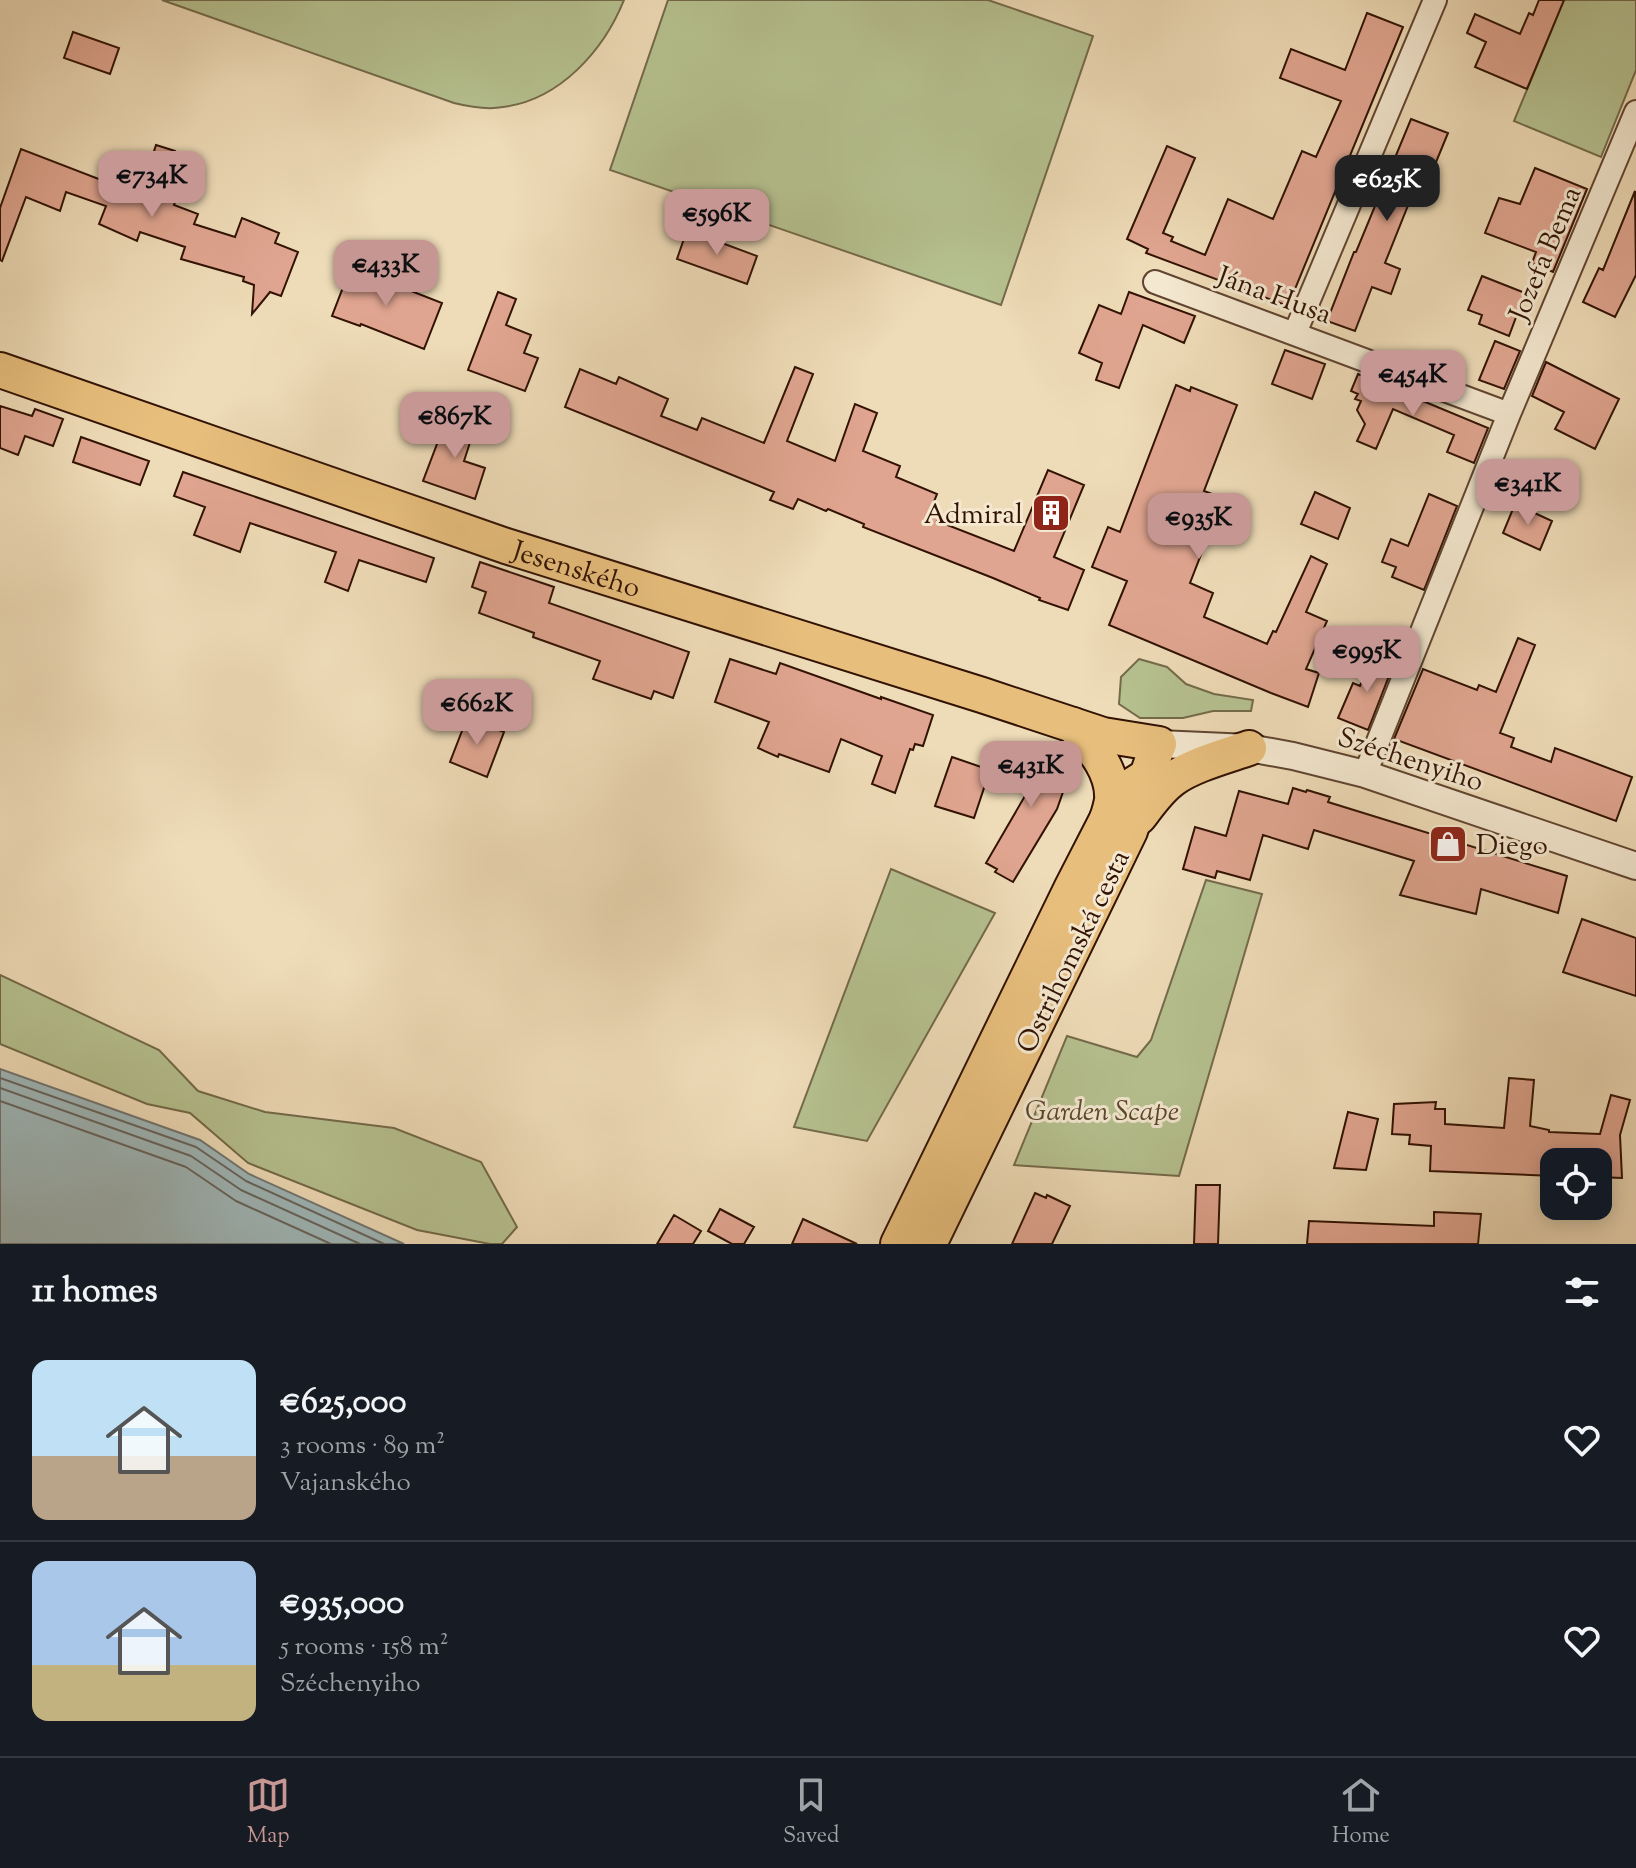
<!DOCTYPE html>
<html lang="en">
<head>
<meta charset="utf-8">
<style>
	:root { --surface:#171b24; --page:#20242c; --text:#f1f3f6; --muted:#9ea1a6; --line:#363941; --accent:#c59692 }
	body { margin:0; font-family:"Sorts Mill Goudy",serif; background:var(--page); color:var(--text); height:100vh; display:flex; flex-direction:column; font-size:30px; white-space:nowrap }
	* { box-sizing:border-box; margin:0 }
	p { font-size:26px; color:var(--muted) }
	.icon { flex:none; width:44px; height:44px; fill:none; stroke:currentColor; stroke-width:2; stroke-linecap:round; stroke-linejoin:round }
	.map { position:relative; height:1244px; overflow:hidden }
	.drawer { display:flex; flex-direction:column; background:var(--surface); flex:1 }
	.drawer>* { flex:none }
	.controls { position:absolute; left:1540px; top:1148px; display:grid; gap:16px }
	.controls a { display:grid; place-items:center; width:72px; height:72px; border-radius:16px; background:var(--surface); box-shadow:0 4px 20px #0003; font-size:40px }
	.price { position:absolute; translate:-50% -68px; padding:0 18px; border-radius:16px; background:var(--accent); color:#111; font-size:26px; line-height:52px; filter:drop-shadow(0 2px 4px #0008) }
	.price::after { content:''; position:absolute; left:50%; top:48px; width:24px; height:18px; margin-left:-12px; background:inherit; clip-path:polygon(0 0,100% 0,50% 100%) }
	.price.selected { background:#222; color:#fff }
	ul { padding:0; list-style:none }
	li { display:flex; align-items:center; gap:24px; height:200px; padding:0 32px }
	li+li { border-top:2px solid var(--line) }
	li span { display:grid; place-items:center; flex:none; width:224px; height:160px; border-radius:16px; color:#555 }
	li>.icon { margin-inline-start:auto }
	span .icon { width:96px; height:96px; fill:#fffc; stroke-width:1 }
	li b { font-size:34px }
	h2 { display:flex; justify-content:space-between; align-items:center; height:96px; padding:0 32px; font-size:34px }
	.tabs { display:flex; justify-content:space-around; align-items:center; height:112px; border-top:2px solid var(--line); background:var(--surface); font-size:22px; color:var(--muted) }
	.tabs a { display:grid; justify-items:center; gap:4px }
	.tabs .selected { color:var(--accent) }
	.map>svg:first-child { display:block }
	.green { fill:#b6c190; stroke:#746a4a; stroke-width:2 }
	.water { fill:#9fb8ba; stroke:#737671; stroke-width:2 }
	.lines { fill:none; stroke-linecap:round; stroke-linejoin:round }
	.shore { stroke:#68655e; stroke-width:2 }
	.building { fill:#e0a590; stroke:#311203; stroke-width:2 }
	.minor-casing { stroke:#604430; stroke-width:26 }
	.tertiary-casing { stroke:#604430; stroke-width:30 }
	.primary-casing { stroke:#311203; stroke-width:38 }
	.minor { stroke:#f4e8d0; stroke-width:22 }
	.tertiary { stroke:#f4e8d0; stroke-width:26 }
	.primary { stroke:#e7be7c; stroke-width:34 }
	.labels { text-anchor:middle; stroke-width:6; stroke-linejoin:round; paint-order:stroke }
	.street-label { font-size:28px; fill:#311203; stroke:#f4e8d0 }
	.poi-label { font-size:28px; fill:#311203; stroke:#f4e8d0; text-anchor:end }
	.park-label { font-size:28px; font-style:italic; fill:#59472d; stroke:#f4e8d0 }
</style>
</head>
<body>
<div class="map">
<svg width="1636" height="1244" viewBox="0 0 1636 1244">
	<rect width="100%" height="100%" fill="#eedbb7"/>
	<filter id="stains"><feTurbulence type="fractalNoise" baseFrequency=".0025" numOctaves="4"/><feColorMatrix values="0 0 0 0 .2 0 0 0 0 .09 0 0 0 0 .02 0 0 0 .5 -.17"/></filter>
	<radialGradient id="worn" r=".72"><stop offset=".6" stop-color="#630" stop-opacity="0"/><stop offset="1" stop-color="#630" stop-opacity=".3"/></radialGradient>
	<path class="green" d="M162,0H624C604,50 560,100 503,107C487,110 470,107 454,103Z
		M668,0H988L1093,36L1001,305L610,170Z
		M1564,0H1636V70L1601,157L1514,121Z
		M1139,659L1167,667L1186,684L1214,694L1253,700L1251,711H1213L1183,718H1140L1119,704L1121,677Z
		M891,869L995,913L867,1141L794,1127Z
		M1206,880L1262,894L1179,1176L1014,1165L1067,1036L1137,1057L1151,1040Z
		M0,975L159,1050L198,1091L265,1112L394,1128L481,1162L517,1227L502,1244H490L417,1230L248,1163L190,1113L147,1104L0,1044Z"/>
	<path class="water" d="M0,1069L200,1140L249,1174L404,1244H0Z"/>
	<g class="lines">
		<path class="shore" d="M0,1078L196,1147L246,1181L384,1244
			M0,1088L191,1156L241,1190L360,1244
			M0,1101L186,1167L236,1201L331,1244"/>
	</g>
	<path class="building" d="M1539,0H1564L1527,89L1475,67L1486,42L1467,33L1475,14L1520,34L1529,13L1533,15Z
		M1367,13L1403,27L1288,306L1146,253L1148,249L1127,239L1167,146L1195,158L1163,233L1173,237L1171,241L1205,255L1228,199L1273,219L1302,151L1316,157L1341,101L1280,78L1291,49L1345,70Z
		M73,32L119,48L110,74L64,58Z
		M1411,119L1448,133L1420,201L1411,198L1385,263L1400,269L1391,294L1372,287L1355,331L1327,321L1354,252H1356Z
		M156,145L175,151L168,174L183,179L174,205L198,214L194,224L235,237L242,218L279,233L275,243L298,252L281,296L270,292L252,314L254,285L243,281L244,277L181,259L185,247L140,232L137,241L99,224L106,206L66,192L60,211L26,197L2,261L0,260V208L21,149L140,195Z
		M1535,168L1587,189L1553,272L1532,263L1536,252L1485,233L1499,198L1520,204Z
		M1635,191L1636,275L1615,317L1583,302L1599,268L1603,270Z
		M687,230L757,256L747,284L677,259Z
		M352,264L384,278L383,280L442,303L424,349L361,324L360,326L332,316Z
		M1482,276L1525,293L1509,336L1479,324L1482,315L1468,310Z
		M498,292L516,299L506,325L531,335L524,353L538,358L525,391L468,370Z
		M1129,292L1195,316L1184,343L1143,325L1119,388L1096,380L1102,363L1079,353L1099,305L1121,314Z
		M1495,341L1520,351L1504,389L1479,380Z
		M1285,350L1325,364L1312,399L1272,384Z
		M1546,362L1619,399L1595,449L1555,429L1564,412L1532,396Z
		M795,367L813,374L787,441L835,461L855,404L877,413L863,451L900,466L896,477L937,494L931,509L941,513L937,521L1014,551L1048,470L1084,485L1054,557L1084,570L1068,610L1039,600L1040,598L993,578L863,527L864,524L828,509L826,511L798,499L793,509L770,500L774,492L565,407L580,369L616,384L619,377L668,399L661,416L697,430L702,418L764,443Z
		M1358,374L1488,428L1474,463L1447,452L1454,435L1393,409L1376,449L1357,441L1365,424L1357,410L1361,401L1355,399L1358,394L1351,391Z
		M1176,385L1190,391L1191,387L1237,405L1204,491L1223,498L1190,583L1213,593L1204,617L1267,644L1273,631L1276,632L1311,556L1327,564L1306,612L1327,621L1306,669L1319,673L1308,707L1271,693L1109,625L1127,581L1092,567L1108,527L1120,532Z
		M0,406L32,416L35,409L63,419L53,446L25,436L18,455L0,448Z
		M448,415L476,424L464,461L485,468L475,499L423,481Z
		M81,437L149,461L140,485L73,462Z
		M183,472L434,558L426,582L359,560L348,591L325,582L336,552L250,523L240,552L194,535L205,507L174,496Z
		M1315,492L1350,508L1338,539L1301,524Z
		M1429,494L1457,506L1424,590L1392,577L1396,567L1382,562L1391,539L1408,546Z
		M1515,504L1552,521L1540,550L1503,533Z
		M480,562L554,587L549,603L689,652L673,698L654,691L651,699L593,679L600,661L533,637L534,633L479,613L486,592L472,587Z
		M1518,638L1535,645L1500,733L1514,738L1511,747L1551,762L1555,748L1632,777L1616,821L1394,739L1423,669L1477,690L1479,685L1496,692Z
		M1372,655L1394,663L1368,730L1338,718L1353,683L1360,686Z
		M730,659L776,674L780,663L881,699V697L933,715L923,746L915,744L913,750L910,749L895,793L872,784L882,756L841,739L829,772L779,754L778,757L758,748L769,722L715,702Z
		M467,718L504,732L487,777L450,762Z
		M1026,745L1074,761L1057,809L1013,882L995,872L997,869L986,863L1029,789L1013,785Z
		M952,757L990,770L974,818L935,806Z
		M1293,788L1306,792L1307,790L1330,797L1328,802L1567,876L1558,913L1481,889L1476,914L1400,895L1414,861L1314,830L1308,849L1263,835L1250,880L1217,871L1215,878L1183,869L1195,827L1226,836L1239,791L1288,804Z
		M1582,919L1636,938V996L1563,972Z
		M1509,1078L1534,1080L1530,1126L1549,1130V1132L1600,1134L1611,1095L1630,1100L1620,1135L1622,1178L1598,1177V1162H1554V1176L1430,1171L1431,1146L1409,1144L1410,1135L1392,1134L1394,1104L1436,1102L1435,1109H1445V1124L1504,1128Z
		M1348,1112L1378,1119L1366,1170L1334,1168Z
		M1196,1185H1220L1218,1244H1194Z
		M1035,1193L1046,1198L1047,1195L1070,1206L1052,1244H1012Z
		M720,1209L754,1227L744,1244H732L708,1231Z
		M1434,1212L1481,1214L1478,1244H1307L1309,1221L1434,1226Z
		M674,1215L701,1231L693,1244H657Z
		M803,1219L857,1244H792Z"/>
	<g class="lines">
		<g class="minor-casing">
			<path id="minor" d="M1155,282L1509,414
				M1295,333L1435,0
				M1365,774L1509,414L1636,112"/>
		</g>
		<g class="tertiary-casing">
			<path id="tertiary" d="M1159,744L1249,748L1293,756L1365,774L1636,866"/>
		</g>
		<g class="primary-casing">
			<g id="primary">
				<path id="s1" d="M0,370L506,546L982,695L1103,735L1159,744C1146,772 1140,802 1130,831L929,1244"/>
				<path d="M1073,725C1091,746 1114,770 1112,800C1111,806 1109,813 1107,819"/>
				<path d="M1139,817C1149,804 1159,789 1173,779C1192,765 1226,756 1249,748"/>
				<path d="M898,1244L1072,887L1107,819L1131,786L1142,779"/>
			</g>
		</g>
		<use href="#minor" class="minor"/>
		<use href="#tertiary" class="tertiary"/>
		<use href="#primary" class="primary"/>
	</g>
	<defs>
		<g id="building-square" transform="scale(2)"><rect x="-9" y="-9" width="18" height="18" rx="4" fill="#8f2418" stroke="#f4e8d0"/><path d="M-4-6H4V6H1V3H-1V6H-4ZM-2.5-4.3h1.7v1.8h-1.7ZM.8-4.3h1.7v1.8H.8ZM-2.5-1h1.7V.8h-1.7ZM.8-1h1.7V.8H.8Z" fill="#fff"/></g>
		<g id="shop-square" transform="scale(2)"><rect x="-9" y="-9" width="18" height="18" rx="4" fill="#8f2418" stroke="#f4e8d0"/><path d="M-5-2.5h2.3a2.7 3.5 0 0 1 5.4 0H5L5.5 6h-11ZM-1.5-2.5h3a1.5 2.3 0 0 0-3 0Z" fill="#fff"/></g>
	</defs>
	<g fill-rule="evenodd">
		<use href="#building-square" x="1051" y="513"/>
		<use href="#shop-square" x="1448" y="844"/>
	</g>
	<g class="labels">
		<g class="street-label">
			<text transform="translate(1544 253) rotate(-67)" y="10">Jozefa Bema</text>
			<text transform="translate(1275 294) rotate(20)" y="10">Jána Husa</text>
			<text dy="10" stroke="none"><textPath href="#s1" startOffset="610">Jesenského</textPath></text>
			<text transform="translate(1411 758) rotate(18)" y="10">Széchenyiho</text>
			<text transform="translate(1072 951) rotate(-64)" y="10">Ostrihomská cesta</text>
		</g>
		<g class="poi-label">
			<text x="1023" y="523">Admiral</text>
			<text x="1476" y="854" text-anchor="start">Diego</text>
		</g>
		<g class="park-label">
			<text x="1102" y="1120">Garden Scape</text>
		</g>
	</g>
	<rect width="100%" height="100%" filter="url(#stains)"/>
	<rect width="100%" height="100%" fill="url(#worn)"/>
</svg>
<div class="controls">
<a><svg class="icon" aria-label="locate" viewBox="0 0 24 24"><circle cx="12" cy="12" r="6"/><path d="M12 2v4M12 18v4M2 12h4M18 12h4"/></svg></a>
</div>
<b class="price" style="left:152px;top:219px">€734K</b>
<b class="price selected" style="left:1387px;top:223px">€625K</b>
<b class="price" style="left:717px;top:257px">€596K</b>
<b class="price" style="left:386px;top:308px">€433K</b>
<b class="price" style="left:1413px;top:418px">€454K</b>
<b class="price" style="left:455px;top:460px">€867K</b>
<b class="price" style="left:1528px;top:527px">€341K</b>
<b class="price" style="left:1199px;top:561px">€935K</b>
<b class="price" style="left:1367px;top:694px">€995K</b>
<b class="price" style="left:477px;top:747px">€662K</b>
<b class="price" style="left:1031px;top:809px">€431K</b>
</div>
<section class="drawer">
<h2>11 homes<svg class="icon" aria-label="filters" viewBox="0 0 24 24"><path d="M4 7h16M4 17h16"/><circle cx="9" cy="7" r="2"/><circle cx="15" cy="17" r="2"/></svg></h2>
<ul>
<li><span style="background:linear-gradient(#bfe0f5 60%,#b9a48a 0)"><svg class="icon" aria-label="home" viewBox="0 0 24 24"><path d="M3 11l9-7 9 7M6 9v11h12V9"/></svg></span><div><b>€625,000</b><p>3 rooms · 89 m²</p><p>Vajanského</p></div><svg class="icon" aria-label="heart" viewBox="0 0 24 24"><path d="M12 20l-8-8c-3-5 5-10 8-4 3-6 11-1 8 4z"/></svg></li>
<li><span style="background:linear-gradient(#a9c7e8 65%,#c2b280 0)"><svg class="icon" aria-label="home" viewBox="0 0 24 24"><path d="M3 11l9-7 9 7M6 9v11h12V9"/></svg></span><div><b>€935,000</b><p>5 rooms · 158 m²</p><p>Széchenyiho</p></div><svg class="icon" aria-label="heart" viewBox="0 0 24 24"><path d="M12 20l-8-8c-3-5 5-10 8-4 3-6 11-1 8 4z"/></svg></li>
</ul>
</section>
<nav class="tabs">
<a class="selected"><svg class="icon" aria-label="map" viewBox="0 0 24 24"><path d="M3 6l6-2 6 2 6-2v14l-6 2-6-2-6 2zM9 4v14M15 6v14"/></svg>Map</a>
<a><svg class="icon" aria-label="saved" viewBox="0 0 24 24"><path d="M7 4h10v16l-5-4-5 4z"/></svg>Saved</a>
<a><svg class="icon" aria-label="home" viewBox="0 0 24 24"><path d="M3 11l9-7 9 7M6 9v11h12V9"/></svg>Home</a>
</nav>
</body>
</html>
